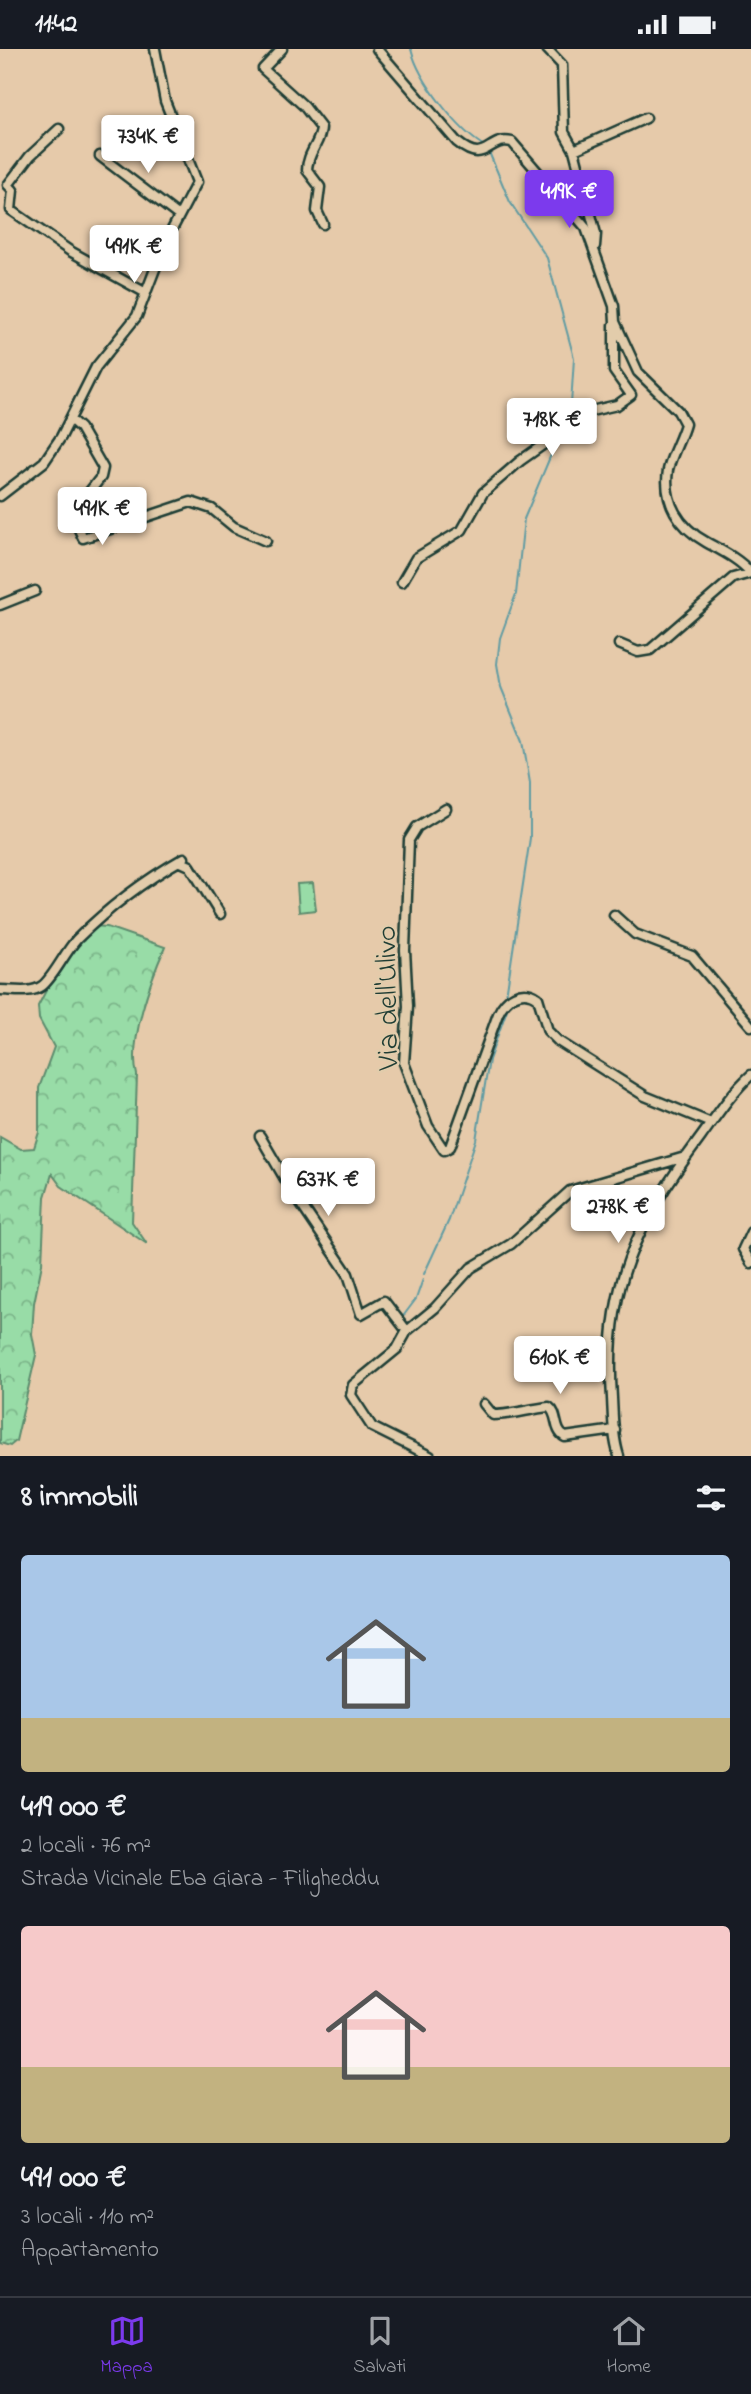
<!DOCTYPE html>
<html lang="it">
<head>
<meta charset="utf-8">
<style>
	:root { --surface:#171b24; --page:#242831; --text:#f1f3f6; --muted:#9ea1a6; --line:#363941; --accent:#7c3aed }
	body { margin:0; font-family:"Indie Flower",sans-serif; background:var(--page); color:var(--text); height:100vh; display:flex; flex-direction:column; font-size:26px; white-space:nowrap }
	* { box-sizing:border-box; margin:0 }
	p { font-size:23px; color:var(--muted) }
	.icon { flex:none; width:38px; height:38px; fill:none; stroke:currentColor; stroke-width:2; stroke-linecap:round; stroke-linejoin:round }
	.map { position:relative; height:1407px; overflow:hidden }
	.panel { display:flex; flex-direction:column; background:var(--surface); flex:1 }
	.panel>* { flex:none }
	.price { position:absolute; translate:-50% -60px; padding:0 16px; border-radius:7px; background:#fff; color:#222; font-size:23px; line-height:46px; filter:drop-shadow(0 2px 4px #0008) }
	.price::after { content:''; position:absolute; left:50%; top:42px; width:21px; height:16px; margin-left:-10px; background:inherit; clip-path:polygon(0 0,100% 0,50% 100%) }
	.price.selected { background:var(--accent); color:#fff }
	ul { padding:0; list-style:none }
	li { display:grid; align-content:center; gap:14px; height:371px; padding:0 21px }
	li span { display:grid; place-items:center; height:217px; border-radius:7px; color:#555 }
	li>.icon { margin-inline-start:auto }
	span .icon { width:126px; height:126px; fill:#fffc; stroke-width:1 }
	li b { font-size:30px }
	h2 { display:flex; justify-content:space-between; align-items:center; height:84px; padding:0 21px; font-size:30px }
	.status { display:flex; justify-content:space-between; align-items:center; height:49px; padding:0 35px; background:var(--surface); direction:ltr }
	.status svg { height:19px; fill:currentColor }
	.tabs { display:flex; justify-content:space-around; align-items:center; height:98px; border-top:2px solid var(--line); background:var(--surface); font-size:19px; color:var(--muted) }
	.tabs a { display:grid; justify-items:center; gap:4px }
	.tabs .selected { color:var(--accent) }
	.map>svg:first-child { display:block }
	.forest { fill:url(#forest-crowns); stroke:#5c8c6e; stroke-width:2 }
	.garden { fill:#98dca7; stroke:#5c8c6e; stroke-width:2 }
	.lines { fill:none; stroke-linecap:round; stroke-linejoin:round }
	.stream { stroke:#629ca3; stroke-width:2 }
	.minor-casing { stroke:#1f3d34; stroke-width:13 }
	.minor { stroke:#e2ccab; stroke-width:8 }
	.labels { text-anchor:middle; stroke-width:5; stroke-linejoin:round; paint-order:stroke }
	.street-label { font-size:30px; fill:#1f3d34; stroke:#e2ccab }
</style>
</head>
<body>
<div class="status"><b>11:42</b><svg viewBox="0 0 49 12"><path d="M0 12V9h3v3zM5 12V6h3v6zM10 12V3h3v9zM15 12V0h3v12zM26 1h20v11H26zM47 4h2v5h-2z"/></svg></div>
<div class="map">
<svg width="751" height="1407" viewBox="0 0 751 1407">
	<defs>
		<pattern id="forest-crowns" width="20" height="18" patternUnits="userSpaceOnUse" patternTransform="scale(1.75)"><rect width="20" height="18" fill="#98dca7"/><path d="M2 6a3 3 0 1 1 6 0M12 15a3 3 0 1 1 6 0" fill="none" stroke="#7bb489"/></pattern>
	</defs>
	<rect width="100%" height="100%" fill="#e6caaa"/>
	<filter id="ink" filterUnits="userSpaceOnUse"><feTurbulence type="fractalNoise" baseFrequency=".0143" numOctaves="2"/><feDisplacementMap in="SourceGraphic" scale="14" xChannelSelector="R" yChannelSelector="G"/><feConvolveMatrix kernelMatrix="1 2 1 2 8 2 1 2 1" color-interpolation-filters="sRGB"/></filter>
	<g filter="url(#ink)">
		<path class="forest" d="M92,877L107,878L165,898C151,930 128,992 137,1026L132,1173L147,1195L61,1137L52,1125L45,1148L42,1215L34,1254L32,1285L36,1306L16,1392L10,1397L0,1394V1088L21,1100L34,1099L39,1083V1039L54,998L39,970L38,957L67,901Z"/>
		<path class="garden" d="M313,834L316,861L299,863L297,835Z"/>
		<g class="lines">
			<path class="stream" d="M411,0C419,32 458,82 486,98
				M489,103L510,153L547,209L574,309L570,371
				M506,947L530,789V734L523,692L501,638L497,615L500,589L516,545L524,470L558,389
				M424,1225L449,1171L476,1091L489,1011L509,955
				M401,1270L416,1250L423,1230"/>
			<g class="minor-casing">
				<path id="minor" d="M282,0L263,20L304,57L321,79C321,93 307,104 307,121L320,138L317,162L323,175
					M377,0L457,93C487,118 487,87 512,93L586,179L614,257L615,273L638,323L678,362L685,375C681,390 671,406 668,421C663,453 679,478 706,493C722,502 739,510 751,524
					M547,0L562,16L564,83L574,101
					M59,80L30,107L8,136L13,141L11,161L70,202L146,244
					M100,107L179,167
					M595,197L596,185L574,101L646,69
					M70,370L80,379L103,419L101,428L72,465L83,489L191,453L212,460L234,478L266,492
					M0,447L44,413L61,388L96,318L137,267L165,194L197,133L165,52L155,0
					M402,533L416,509L462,481L483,444L520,412L591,362L617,356L631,346L614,322V276
					M0,556L35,542
					M619,595L638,603L650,601L733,529L751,524
					M446,760L417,778L409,791L405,901L408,957L404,1014L428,1077L444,1101L450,1098L498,965C505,949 522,937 538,949L548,982L558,992L645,1047L711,1074
					M179,812L190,817L220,865
					M614,866L635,885L692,907L751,977
					M0,941C13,941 31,945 42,937C53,929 65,903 77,890C108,859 147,830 184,809
					M260,1087L292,1142L348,1225L361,1265L384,1252L407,1282
					M751,1183L743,1200L751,1214
					M484,1355L493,1366C512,1366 529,1360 549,1358C559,1365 553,1381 565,1388L615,1381
					M430,1407L372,1378L351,1346L353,1336L397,1300L407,1282L435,1259L471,1219L511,1195L570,1142L685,1108
					M619,1407C613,1389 613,1368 612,1349C604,1238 636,1175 701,1088C717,1066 731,1044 751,1026"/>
			</g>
			<use href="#minor" class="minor"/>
		</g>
	</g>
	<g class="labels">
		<g class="street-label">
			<text transform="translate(386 949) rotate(-91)" y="10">Via dell'Ulivo</text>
		</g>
	</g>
</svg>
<b class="price" style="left:148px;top:126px">734K €</b>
<b class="price selected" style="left:569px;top:181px">419K €</b>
<b class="price" style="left:134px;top:236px">491K €</b>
<b class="price" style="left:552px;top:409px">718K €</b>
<b class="price" style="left:102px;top:498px">491K €</b>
<b class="price" style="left:328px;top:1169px">637K €</b>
<b class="price" style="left:618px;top:1196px">278K €</b>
<b class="price" style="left:560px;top:1347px">610K €</b>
</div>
<section class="panel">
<h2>8 immobili<svg class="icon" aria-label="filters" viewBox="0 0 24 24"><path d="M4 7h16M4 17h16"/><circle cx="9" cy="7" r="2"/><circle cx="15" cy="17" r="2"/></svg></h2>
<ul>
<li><span style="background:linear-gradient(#a9c7e8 75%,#c2b280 0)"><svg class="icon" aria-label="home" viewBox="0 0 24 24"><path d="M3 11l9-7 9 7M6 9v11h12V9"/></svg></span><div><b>419 000 €</b><p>2 locali · 76 m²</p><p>Strada Vicinale Eba Giara - Filigheddu</p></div></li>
<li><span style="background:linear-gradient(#f6c9c9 65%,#c2b280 0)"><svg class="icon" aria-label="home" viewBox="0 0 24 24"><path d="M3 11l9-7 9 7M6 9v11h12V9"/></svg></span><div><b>491 000 €</b><p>3 locali · 110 m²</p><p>Appartamento</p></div></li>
</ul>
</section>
<nav class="tabs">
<a class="selected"><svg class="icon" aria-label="map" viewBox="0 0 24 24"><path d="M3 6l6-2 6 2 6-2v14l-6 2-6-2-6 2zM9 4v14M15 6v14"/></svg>Mappa</a>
<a><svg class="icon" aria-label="saved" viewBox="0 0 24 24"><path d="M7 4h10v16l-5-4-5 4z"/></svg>Salvati</a>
<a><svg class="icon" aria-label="home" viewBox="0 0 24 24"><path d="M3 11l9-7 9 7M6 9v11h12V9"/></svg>Home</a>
</nav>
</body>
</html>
